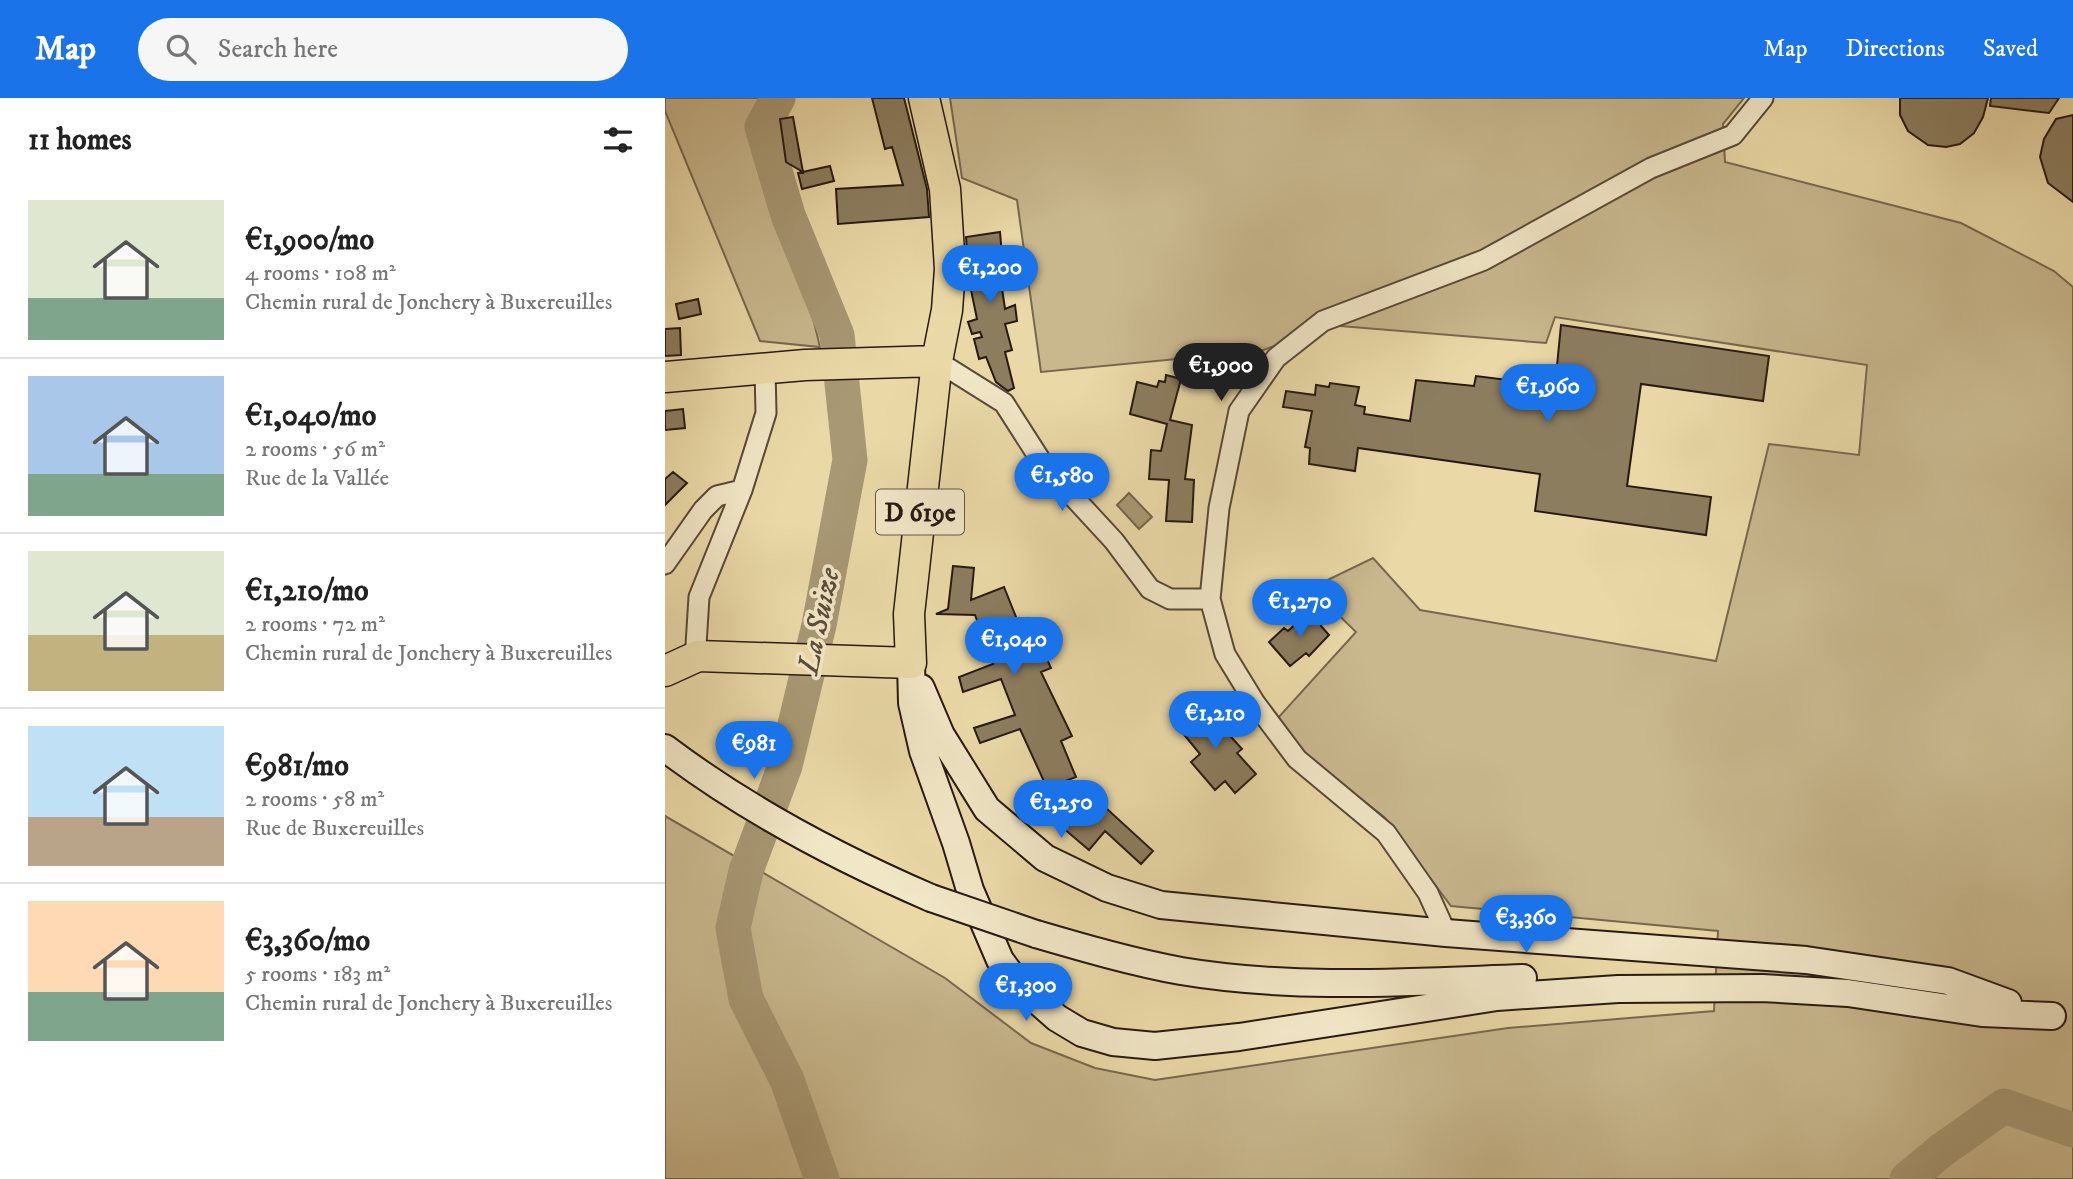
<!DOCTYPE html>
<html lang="en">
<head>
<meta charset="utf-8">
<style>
	:root { --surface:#fff; --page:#f6f6f6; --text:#222; --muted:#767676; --line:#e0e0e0; --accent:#1a73e8 }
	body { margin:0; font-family:"IM FELL DW Pica",serif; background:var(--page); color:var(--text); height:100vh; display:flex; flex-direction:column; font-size:26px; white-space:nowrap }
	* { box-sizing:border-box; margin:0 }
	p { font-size:23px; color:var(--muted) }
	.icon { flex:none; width:38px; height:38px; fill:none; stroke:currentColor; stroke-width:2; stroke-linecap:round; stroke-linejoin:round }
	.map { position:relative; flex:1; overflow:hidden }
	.panel { display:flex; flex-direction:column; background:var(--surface); width:665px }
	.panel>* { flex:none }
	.price { position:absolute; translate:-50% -60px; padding:0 16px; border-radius:24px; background:var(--accent); color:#fff; font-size:23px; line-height:46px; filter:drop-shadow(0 2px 4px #0008) }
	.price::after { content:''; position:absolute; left:50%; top:42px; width:21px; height:16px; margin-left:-10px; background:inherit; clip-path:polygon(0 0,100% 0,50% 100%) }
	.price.selected { background:#222; color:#fff }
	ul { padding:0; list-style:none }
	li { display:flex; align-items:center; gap:21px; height:175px; padding:0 28px }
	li+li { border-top:2px solid var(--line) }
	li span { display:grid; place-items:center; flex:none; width:196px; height:140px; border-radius:0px; color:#555 }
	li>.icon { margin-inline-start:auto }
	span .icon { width:84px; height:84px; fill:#fffc; stroke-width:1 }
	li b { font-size:30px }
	h2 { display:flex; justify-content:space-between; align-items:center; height:84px; padding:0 28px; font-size:30px }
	header { display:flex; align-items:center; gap:42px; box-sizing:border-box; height:98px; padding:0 35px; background:var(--accent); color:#fff }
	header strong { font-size:33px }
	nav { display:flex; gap:38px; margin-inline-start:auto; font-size:24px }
	.search { width:490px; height:63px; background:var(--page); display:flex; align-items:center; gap:18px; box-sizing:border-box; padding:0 24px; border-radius:38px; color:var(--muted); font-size:26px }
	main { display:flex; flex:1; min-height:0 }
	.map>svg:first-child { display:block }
	.green { fill:#c9b88e; stroke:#786850; stroke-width:2 }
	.water { fill:#a89874; stroke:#74654d; stroke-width:2 }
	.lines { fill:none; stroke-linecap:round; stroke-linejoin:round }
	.river { stroke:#a89874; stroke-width:35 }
	.building { fill:#8c7d5f; stroke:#271912; stroke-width:2 }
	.street-casing { stroke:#584937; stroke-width:23 }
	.secondary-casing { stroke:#271912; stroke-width:30 }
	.primary-casing { stroke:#271912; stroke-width:33 }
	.street { stroke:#f1e6c6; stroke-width:19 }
	.secondary { stroke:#f1e6c6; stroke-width:26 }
	.primary { stroke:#ead9a7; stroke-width:30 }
	.secondary-bridge-casing { stroke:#271912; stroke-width:30; stroke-linecap:butt }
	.secondary-bridge { stroke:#f1e6c6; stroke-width:26 }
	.labels { text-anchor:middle; stroke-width:7; stroke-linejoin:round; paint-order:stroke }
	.shield { fill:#f1e6c6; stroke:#645648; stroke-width:2 }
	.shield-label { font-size:26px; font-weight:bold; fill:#271912 }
	.water-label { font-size:30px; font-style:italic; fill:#5b4c39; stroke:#f1e6c6 }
</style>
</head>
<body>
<header>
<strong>Map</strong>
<div class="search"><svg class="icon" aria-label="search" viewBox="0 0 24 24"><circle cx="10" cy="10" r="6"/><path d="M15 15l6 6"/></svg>Search here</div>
<nav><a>Map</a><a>Directions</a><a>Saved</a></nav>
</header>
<main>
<section class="panel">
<h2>11 homes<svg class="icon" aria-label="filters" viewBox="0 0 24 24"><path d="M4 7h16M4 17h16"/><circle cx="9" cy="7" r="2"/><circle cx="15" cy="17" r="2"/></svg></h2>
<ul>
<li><span style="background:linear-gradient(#dfe7d0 70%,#7fa58c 0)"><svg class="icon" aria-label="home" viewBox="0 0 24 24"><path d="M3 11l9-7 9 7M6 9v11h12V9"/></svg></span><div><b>€1,900/mo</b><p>4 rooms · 108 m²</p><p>Chemin rural de Jonchery à Buxereuilles</p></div></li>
<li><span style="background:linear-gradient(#a9c7e8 70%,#7fa58c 0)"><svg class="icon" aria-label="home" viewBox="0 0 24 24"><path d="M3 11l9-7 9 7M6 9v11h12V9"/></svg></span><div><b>€1,040/mo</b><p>2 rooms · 56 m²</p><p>Rue de la Vallée</p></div></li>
<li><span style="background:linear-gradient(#dfe7d0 60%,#c2b280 0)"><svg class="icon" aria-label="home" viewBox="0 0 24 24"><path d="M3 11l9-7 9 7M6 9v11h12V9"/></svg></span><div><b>€1,210/mo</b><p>2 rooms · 72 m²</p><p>Chemin rural de Jonchery à Buxereuilles</p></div></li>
<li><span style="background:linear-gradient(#bfe0f5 65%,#b9a48a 0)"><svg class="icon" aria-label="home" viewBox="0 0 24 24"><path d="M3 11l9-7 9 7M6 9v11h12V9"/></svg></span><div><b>€981/mo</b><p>2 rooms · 58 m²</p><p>Rue de Buxereuilles</p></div></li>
<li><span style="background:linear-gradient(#ffd9b3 65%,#7fa58c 0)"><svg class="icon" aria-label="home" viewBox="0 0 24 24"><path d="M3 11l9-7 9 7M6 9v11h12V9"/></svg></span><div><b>€3,360/mo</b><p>5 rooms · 183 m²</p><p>Chemin rural de Jonchery à Buxereuilles</p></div></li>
</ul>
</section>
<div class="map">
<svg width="1408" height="1081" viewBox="0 0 1408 1081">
	<rect width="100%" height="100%" fill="#ead9a7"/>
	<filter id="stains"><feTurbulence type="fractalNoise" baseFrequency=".00286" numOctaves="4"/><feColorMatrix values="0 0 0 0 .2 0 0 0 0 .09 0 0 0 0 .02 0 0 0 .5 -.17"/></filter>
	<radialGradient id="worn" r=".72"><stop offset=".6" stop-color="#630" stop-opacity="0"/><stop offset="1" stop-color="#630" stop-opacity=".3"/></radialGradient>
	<path class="green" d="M0,0H95L155,249L95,243L0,13Z
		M285,0H1079L1058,26L1060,64L1296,125L1389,173L1408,189V1081H0V718L280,880L366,945L430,970L490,982L843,930L1049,913L1053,833L786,808L719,719L642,658L612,621L691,534L646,490L708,460L755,512L1051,563L1104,346L1194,357L1202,267L890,219L881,245L663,227L596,253L376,274L352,102L297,80Z"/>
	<path class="water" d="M464,395L487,419L474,431L452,407Z"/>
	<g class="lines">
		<path class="river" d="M113,0L97,29L123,117L172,237L185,362L154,527L120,668L81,773L68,830L81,901L122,982L157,1081
			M1242,1081L1277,1052L1339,1008L1408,1032"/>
	</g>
	<path class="building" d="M207,0H239L262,91L264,119L173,126L171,91L238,87L227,49L220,51Z
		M1235,0H1323L1318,19L1309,35L1295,46L1281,49L1263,47L1243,33L1235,17Z
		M1326,0H1394L1384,15L1325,8Z
		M1408,17V104L1383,85L1375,59L1379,41L1391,21Z
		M128,19L138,74L121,64L115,21Z
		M165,68L169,83L137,91L133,75Z
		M335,134L338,169L334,170L340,211L350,207L352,223L340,226L347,252L340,254L349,290L343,293L331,284L321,259L314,261L309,241L317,239L315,234L307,236L303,224L312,221L304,182L301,139Z
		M33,201L36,216L14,221L11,206Z
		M896,227L1104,258L1098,303L976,286L962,388L1046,399L1041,437L870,413L875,376L693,350L690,373L644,366L645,350L640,349L647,313L618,309L621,293L650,297L651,287L664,289L665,285L694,289L690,307L700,309L699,316L745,323L751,282L809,288L811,278L890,288Z
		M15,230L16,257L0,258V231Z
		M501,277L516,281L505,322L527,327L520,381L529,382L527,424L501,423L504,382L484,381L486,352L496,353L502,326L465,316L472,284L492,289L494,283L500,284Z
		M18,311L20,330L0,332V313Z
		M8,374L22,385L0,407V381Z
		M288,468L309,470L306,502L339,489L353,524L363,520L386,570L376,574L407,638L396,643L411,679L382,690L355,631L315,645L309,630L350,617L336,581L298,594L294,579L328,566L310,517L271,516L283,511Z
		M644,514L649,521L658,520L656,528L664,537L644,558L641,555L625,568L604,544L619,530L623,533Z
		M536,606L577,651L572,655L591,676L570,695L560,683L550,692L526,664L535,656L512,628Z
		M425,699L441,710L488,753L476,766L440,733L424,752L398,730L410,716L407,714Z"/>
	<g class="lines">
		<g class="street-casing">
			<path id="street" d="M272,263L339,305L378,366L449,443L485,491L505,501H545
				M0,466L38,412L52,398L77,392
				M33,558L31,547L34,499L77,392L101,315L100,271
				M781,835L763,795L721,735L632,661L590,605L560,556L545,501L554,410L574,313L611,260L658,223L819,162L986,70L1068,37L1098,0"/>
		</g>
		<g class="secondary-casing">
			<path id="secondary" d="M246,565L247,605L258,653L291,745L305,792L335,862L349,881L367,898L392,920L417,935L448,944L490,948L574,939L832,899L953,891L1097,890L1183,895L1317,915L1387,918
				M256,590L276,637L322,711L380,760L442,790L496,807L781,835L1141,862L1283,883L1343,905
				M0,650C82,712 171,759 266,800
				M371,836C419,850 467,864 516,873C629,892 745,884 858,880"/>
		</g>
		<g class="primary-casing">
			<path id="primary" d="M0,279L140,267L272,263
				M0,573L33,558L246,565L244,516L272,263L282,212L285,171L280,91L259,0"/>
		</g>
		<use href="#street" class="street"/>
		<use href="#secondary" class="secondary"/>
		<use href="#primary" class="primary"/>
		<g class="secondary-bridge-casing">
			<path id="secondary-bridge" d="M266,800L371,836"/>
		</g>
		<use href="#secondary-bridge" class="secondary-bridge"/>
	</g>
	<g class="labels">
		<rect class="shield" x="211" y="391.5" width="88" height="45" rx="5"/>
		<g class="shield-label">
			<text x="255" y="423">D 619e</text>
		</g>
		<g class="water-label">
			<text transform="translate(153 523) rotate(-78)" y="10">La Suize</text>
		</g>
	</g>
	<rect width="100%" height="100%" filter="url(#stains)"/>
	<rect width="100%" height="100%" fill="url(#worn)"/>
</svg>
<b class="price" style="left:325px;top:207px">€1,200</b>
<b class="price selected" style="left:556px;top:305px">€1,900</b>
<b class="price" style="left:883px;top:326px">€1,960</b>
<b class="price" style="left:397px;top:415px">€1,580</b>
<b class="price" style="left:635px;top:541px">€1,270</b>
<b class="price" style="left:349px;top:579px">€1,040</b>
<b class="price" style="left:550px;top:653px">€1,210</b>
<b class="price" style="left:89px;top:683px">€981</b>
<b class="price" style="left:396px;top:742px">€1,250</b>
<b class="price" style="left:861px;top:857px">€3,360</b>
<b class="price" style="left:361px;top:925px">€1,300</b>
</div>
</main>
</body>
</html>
